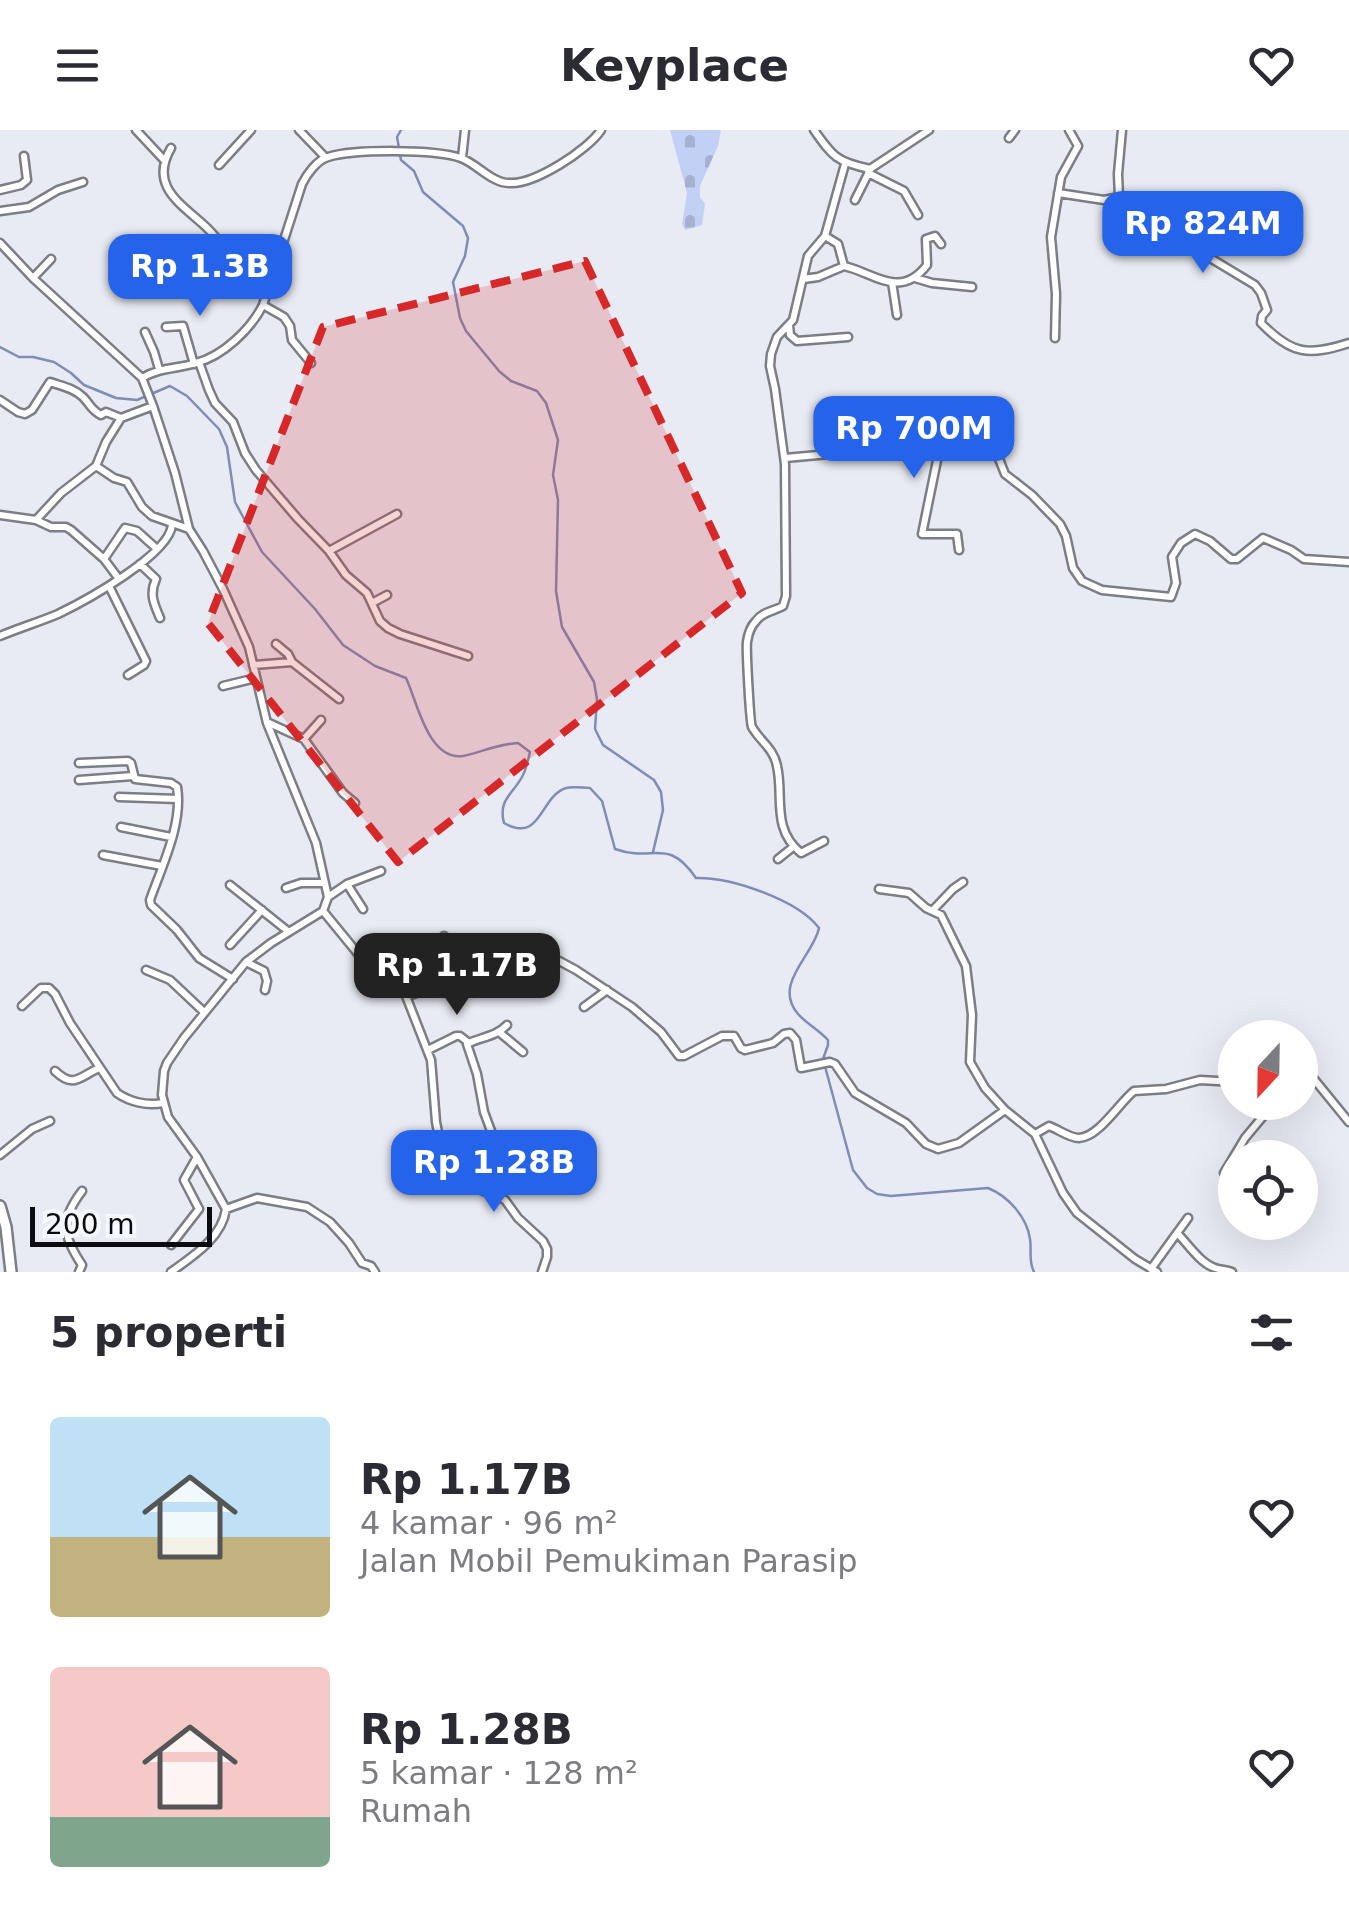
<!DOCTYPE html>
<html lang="id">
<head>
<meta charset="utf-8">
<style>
	:root { --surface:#fff; --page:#f7f7f7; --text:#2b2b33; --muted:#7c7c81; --accent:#2563eb }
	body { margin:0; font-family:"DejaVu Sans",sans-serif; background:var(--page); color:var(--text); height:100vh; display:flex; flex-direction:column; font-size:38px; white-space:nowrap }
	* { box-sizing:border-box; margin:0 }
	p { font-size:32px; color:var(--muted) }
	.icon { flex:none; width:55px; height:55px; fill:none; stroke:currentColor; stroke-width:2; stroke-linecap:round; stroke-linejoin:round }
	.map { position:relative; height:1142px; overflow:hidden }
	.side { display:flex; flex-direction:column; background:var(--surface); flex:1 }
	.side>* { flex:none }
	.needle { width:65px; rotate:202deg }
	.tools { position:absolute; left:1218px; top:890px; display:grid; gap:20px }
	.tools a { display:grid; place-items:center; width:100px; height:100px; border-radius:50%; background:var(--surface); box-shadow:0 10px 40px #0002; font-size:50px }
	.scale { position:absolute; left:30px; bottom:25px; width:182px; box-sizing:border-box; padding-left:10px; border:5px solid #0b0c0f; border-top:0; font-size:28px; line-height:35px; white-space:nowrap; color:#0b0c0f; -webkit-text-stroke:8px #f6f8ff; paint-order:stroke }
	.price { position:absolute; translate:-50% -85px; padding:0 22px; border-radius:20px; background:var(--accent); color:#fff; font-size:32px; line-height:65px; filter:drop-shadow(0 2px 5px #0008) }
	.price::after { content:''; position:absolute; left:50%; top:60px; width:30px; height:22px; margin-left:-15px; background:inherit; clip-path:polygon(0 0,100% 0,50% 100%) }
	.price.active { background:#222; color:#fff }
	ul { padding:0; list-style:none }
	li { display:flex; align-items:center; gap:30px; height:250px; padding:0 50px }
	li span { display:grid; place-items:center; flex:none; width:280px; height:200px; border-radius:10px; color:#555 }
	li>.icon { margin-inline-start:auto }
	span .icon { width:120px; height:120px; fill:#fffc; stroke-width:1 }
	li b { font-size:42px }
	h2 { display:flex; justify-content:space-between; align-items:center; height:120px; padding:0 50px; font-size:42px }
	header { display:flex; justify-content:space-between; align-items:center; height:130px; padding:0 50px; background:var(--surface); font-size:45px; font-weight:600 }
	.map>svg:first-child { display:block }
	.cemetery { fill:url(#cemetery-stones) }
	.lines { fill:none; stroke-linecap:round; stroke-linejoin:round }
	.stream { stroke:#7e8cb7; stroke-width:2.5 }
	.street-casing { stroke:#7c7e85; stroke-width:11 }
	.secondary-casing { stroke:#7c7e85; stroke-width:14 }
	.street { stroke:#fff; stroke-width:6 }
	.secondary { stroke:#fff; stroke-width:9 }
	.marked { fill:#d62828; fill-opacity:0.2; stroke:#d62828; stroke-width:8; stroke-dasharray:20 12; stroke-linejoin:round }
</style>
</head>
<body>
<header><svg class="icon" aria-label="menu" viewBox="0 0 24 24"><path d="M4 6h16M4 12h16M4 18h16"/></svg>Keyplace<svg class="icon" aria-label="heart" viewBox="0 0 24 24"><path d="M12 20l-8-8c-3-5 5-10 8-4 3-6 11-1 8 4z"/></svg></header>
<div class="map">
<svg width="1349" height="1142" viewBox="0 0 1349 1142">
	<defs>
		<pattern id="cemetery-stones" width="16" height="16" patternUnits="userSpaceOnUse" patternTransform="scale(2.5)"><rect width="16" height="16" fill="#c3d0f6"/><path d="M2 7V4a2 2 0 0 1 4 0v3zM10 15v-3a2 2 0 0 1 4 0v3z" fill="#a6b1d2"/></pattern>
	</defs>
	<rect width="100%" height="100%" fill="#e8ebf3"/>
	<path class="cemetery" d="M670,0H721L718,16L700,56V67L705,74L702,95L685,100L682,94L687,63Z"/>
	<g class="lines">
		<path class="stream" d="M399,18L397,7L401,0
			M400,25L401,30L414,41L423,62L463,96L468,108L465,126L453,152L460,188L466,201L499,241L511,251L537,261L546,273L558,310L553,345L558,370L556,461L562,497L594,552L597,569L595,599L603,615L654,650L661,662L663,680L653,722
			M0,217L19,227H33L54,232L71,243L84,255L116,268L137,270L170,256L187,266L219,299L227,317L235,372L262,422L315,479L343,515L375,536L406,548C417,571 428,631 463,626C482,622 498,614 518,613L530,622C528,630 526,640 522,647C512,665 498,670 504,693C542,714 539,667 566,658C572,656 583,658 590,658L602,671L615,719C654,733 667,706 696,748C731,747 798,770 819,798C814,825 772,854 798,884C807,894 819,900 828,910V915L823,929L853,1040L867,1058L877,1064L891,1066L988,1058C1008,1066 1027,1087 1030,1109C1032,1122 1028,1130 1034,1142"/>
		<g class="street-casing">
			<path id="street" d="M136,0L165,31
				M299,0L325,27
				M814,0C833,27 837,32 870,39L929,0
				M1122,0L1118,44L1119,67L1157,80L1166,86L1177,104L1187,114L1255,155L1261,163L1267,180L1262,186L1261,193C1292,225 1309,226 1349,213
				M1009,8L1015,0
				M171,18C149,56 180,73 205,96C216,106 225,120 237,131C246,141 258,147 270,154
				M462,28L465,0
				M219,35L251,0
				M868,43L904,61L918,85
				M0,60L21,55L27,50L24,26
				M1058,63L1104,70L1119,67
				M855,70L870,40
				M0,81L29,77L58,60L83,52
				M825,106L838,114L844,136C875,143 900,170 927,135L926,109L935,106L941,114
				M0,113L33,148L142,248
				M33,148L51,129
				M915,148L932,153L972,157
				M803,149L818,147L844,136
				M892,152L897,185
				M263,175L284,187L290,196L292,210L311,233
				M789,195L790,205L797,211L848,207
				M166,197L183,196L194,234
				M145,202L154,222L159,239
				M1055,208L1056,164L1051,107L1061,47L1078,16L1069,0
				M199,232L209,260L215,273L233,292L245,323L256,340L298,389L329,421L346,445L367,463L380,491L388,498L400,504L468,526
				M0,270L18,282L25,284L32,280L50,252C61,256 74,258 83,267C90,274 91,280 101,285L106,282L121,288
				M942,306L922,404H957L959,420
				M785,328L885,319L933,311L947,303L962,302L995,319L1005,344L1032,365L1060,394L1066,406L1073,438L1082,451L1102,460L1171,467L1176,453L1172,427L1181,413L1195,404L1210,411L1231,429H1237L1263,408L1291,420L1304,429L1349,432
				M96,336L106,312L121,288L153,276
				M0,385L36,390L61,363L96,336L114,348L127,352L142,377L152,386L189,399
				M36,390L51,397H66L71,400L104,429L119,449
				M329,421L397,384
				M104,429L125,398L137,401L157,419
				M140,434L156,449C149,464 154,474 160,488
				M109,456L146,531L144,535L128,545
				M372,473L387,465
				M0,506C19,498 39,492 58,484C85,471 169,425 172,395
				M276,514L288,524L292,532
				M253,535L292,532L339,569
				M223,556L256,548
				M269,593L304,609L343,663L355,673
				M304,609L321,590
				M79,633L128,631L131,633L135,649L171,653L177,657C183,694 162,736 150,770L151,775L177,800L199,828L233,849
				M79,650L133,646
				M119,667L178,669
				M121,697L171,707
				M824,711L801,723C771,699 784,666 777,636C774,619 760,611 752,597C750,593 746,519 747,512C748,505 751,496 756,491C762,482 774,481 783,476L786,466L785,334L775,259L770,236L771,224L777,207L793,190L808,126L825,106L845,34
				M103,725L162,736
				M778,729L793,717
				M347,754L363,779
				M230,755L289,802
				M286,758L301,753H325
				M879,759L909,763L926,778L941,785L966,836L972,885L970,932L985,958L1005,980L1035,1004L1063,1063L1077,1083L1135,1129L1157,1142
				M328,767L347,754L381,741
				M933,780L953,759L963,752
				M323,781L359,825L381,833L391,841L406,866C422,864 436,850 449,842L476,848L512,831L526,821L550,826L576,840L632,877L661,902L679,926H684L722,906H734L741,918L745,920L773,913L784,904L790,903L796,910L801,938L830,932L835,934L855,963L906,993L926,1014L938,1019L959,1013L1005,980
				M444,806L465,825L450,841
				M230,815L262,780
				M385,818L386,835
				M465,825L475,832L489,817
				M248,833L264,841L267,851L265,860
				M146,840L170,850L204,882
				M406,866L431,930L436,992L444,1033L457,1050L505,1070L518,1088L543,1111L547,1119V1127L542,1142
				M22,876L41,858H49L55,864L70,893L117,963C130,972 147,976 163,973
				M584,877L607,860
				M499,902L523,922
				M467,914L477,944L484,982L504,1036
				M428,920L456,906H460L469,913C482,907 497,906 507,895
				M1300,939L1309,943L1349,992
				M55,941C74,959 79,947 99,938
				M1035,1004L1049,996C1058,999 1069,1008 1079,1008C1099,1007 1119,973 1134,961L1166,959L1200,950L1235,952
				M0,1025L32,999L50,991
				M1224,1043L1245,1008L1275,972
				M226,1079L257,1068L307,1077L330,1092L349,1113L362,1133L371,1136L375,1142
				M1177,1103L1188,1088
				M171,1115L199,1079L184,1050L197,1027
				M1151,1139L1177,1103C1188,1114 1200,1133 1215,1138C1221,1140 1226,1140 1232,1142
				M79,1142L82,1135C62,1105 60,1090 82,1061
				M171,1142C193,1126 222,1108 226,1079L197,1027L168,987L162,965L164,941L167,933L184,908L246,832L271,813L323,781L328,767L316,713L267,593L249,517L223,459L203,421L189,399L175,343L153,276L142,248C160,237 177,239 196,233C223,226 251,199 263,175L302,54C307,44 317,30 328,27C355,19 434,19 461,28C477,34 492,53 509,53C534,55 588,20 601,0"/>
		</g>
		<g class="secondary-casing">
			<path id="secondary" d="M0,1076L6,1097L11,1142"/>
		</g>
		<use href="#street" class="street"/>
		<use href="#secondary" class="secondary"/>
	</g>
	<path class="marked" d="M585,131L742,463L398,732L208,493L323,197Z"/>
</svg>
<div class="tools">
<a><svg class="needle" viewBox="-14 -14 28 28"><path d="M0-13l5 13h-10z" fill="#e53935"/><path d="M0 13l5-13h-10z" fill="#7c7c81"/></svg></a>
<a><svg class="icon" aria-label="locate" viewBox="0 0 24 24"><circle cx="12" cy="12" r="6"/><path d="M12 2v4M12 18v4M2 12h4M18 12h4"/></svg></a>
</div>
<div class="scale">200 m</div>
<b class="price" style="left:1203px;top:146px">Rp 824M</b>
<b class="price" style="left:200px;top:189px">Rp 1.3B</b>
<b class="price" style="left:914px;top:351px">Rp 700M</b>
<b class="price active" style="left:457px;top:888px">Rp 1.17B</b>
<b class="price" style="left:494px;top:1085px">Rp 1.28B</b>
</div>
<section class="side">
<h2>5 properti<svg class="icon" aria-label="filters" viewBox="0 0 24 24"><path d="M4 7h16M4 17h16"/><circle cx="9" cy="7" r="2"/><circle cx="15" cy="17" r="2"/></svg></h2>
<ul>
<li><span style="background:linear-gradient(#bfe0f5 60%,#c2b280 0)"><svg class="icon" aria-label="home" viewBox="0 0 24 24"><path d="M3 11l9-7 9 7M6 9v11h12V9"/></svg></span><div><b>Rp 1.17B</b><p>4 kamar · 96 m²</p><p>Jalan Mobil Pemukiman Parasip</p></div><svg class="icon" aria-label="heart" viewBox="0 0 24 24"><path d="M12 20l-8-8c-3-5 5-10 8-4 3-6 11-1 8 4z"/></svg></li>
<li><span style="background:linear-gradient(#f6c9c9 75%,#7fa58c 0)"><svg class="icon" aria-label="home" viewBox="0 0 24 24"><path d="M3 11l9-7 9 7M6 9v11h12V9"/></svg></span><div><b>Rp 1.28B</b><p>5 kamar · 128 m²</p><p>Rumah</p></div><svg class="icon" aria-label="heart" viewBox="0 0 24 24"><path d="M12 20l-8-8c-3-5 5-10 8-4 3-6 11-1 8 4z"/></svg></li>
</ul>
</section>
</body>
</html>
